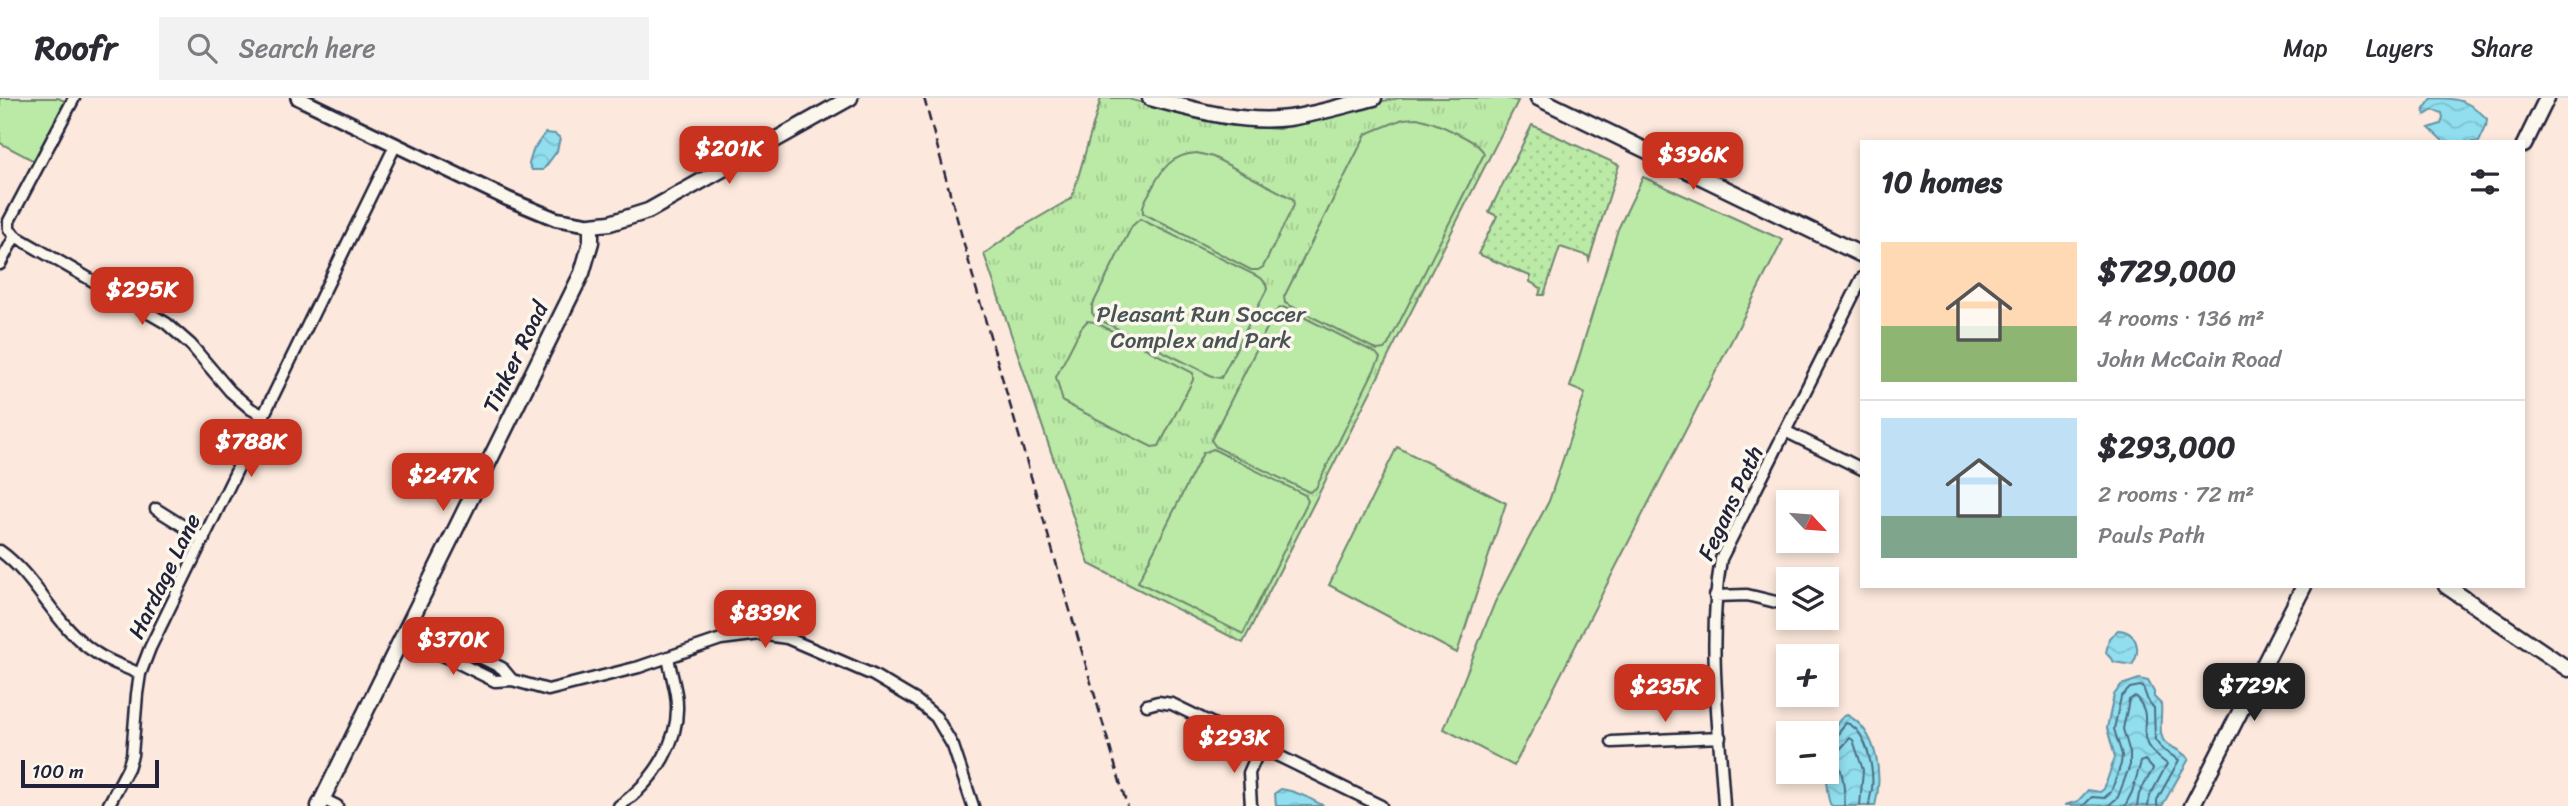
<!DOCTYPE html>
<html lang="en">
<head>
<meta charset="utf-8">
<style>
	:root { --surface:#fff; --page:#f2f2f3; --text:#2b2b33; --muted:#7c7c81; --line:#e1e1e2; --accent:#c8321e }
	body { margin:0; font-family:Sriracha,sans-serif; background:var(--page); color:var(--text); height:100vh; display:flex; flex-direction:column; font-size:26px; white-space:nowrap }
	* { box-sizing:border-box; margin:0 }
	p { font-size:23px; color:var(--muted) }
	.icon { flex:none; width:38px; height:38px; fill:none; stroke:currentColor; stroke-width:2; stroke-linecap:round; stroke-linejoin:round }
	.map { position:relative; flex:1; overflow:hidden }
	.drawer { position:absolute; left:1860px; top:42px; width:665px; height:448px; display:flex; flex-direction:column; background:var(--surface); border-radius:0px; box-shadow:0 4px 10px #0003 }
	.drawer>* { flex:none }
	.needle { width:46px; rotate:116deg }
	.buttons { position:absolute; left:1776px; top:392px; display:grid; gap:14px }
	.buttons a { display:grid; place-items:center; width:63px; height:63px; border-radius:0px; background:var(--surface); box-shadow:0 4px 10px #0003; font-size:35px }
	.scale { position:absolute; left:21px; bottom:18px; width:138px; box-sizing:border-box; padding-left:7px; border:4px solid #22223b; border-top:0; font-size:19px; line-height:24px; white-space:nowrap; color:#22223b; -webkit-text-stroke:5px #fbf7ec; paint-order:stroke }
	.price { position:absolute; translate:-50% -60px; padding:0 16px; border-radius:14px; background:var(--accent); color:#fff; font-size:23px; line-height:46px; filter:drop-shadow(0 2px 4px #0008) }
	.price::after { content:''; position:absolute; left:50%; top:42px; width:21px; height:16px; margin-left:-10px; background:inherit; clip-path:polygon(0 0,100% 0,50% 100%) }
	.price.current { background:#222; color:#fff }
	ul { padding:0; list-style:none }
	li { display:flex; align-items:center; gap:21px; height:175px; padding:0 21px }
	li+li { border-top:2px solid var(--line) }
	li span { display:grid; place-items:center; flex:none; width:196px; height:140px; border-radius:0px; color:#555 }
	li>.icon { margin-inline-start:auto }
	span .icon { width:84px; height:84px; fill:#fffc; stroke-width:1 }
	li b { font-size:30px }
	h2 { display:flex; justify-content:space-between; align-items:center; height:84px; padding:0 21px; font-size:30px }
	header { display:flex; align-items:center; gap:42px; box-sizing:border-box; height:98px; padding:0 35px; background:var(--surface); border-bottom:2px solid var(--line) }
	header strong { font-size:33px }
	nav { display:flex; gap:38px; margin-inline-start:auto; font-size:24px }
	.search { width:490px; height:63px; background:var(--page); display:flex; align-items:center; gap:18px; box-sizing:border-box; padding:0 24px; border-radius:0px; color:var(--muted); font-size:26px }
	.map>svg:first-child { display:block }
	.grass { fill:url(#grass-dots); stroke:#6e8670; stroke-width:2 }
	.park { fill:url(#park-tufts); stroke:#6e8670; stroke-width:2 }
	.pitch { fill:#bbe9a6; stroke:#6e8670; stroke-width:2 }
	.water { fill:url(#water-waves); stroke:#6493a6; stroke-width:2 }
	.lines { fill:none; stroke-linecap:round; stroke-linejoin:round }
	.shore { stroke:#4e6d83; stroke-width:2 }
	.minor-casing { stroke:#22223b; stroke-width:15 }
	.tertiary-casing { stroke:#22223b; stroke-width:18 }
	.secondary-casing { stroke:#22223b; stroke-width:19 }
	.minor { stroke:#fbf7ec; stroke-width:10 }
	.tertiary { stroke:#fbf7ec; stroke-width:12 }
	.secondary { stroke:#fbf7ec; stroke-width:14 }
	.rail { stroke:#22223b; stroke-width:2.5; stroke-dasharray:10 5; stroke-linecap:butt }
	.labels { text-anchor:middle; stroke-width:7; stroke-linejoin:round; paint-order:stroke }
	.park-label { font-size:23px; fill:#485456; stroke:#fbf7ec }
	.street-label { font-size:23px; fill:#22223b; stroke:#fbf7ec }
</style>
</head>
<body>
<header>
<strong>Roofr</strong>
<div class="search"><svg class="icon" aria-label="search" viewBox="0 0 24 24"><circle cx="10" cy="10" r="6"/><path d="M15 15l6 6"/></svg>Search here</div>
<nav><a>Map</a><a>Layers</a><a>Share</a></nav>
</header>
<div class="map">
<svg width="2568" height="708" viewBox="0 0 2568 708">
	<defs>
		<pattern id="grass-dots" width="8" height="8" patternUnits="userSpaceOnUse" patternTransform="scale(1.75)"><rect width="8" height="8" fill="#bbe9a6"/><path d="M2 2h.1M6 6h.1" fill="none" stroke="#a0c890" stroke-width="1.8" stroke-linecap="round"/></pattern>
		<pattern id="park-tufts" width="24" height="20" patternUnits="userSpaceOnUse" patternTransform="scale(1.75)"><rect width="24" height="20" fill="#bbe9a6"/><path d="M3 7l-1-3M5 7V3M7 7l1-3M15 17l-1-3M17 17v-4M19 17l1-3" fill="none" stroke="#a0c890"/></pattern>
		<pattern id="water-waves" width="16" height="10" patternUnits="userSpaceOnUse" patternTransform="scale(1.75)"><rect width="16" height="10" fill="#90deee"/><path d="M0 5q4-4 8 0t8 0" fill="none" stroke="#7cbecd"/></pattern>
	</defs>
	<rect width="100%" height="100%" fill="#fce8dc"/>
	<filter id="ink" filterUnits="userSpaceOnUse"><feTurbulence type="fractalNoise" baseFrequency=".0143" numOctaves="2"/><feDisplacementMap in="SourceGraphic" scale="14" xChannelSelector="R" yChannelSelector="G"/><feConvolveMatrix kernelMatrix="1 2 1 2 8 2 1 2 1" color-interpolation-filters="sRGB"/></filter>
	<g filter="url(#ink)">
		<path class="grass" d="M1532,27L1619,67L1589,162L1588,158L1560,149L1544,197H1539L1541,190L1530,184V178L1478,156L1497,118L1489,114Z"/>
		<path class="park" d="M1101,0H1125L1224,27L1279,31L1354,8L1400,0H1505L1518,3L1243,545L1089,466L984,156L1017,132L1072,100Z"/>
		<path class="pitch" d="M0,0H58L67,4L36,64L0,45Z
			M1417,20C1432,23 1481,43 1484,56L1388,247L1384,251L1377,252L1289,207L1285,205L1284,199L1366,36L1403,21Z
			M1197,55L1213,59L1293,101L1294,107L1263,169L1258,172H1251L1143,115C1142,107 1146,101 1150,94C1161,72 1171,56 1197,55Z
			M1643,79L1783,142L1514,668L1444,631L1495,504L1549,403L1585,295L1570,289L1618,131Z
			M1140,121L1261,180L1266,186L1267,191L1221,280L1214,279L1096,220L1092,215V208L1132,128Z
			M1283,209L1376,255L1380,260L1316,390L1309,394L1216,349L1211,342L1274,216L1278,211Z
			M1087,223L1095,224L1193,275V282L1159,348L1152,349L1063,304L1056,279L1081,230Z
			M1397,349L1506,405L1457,555L1329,487Z
			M1213,351L1305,397L1308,403L1243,536L1138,484L1203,355Z"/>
		<path class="water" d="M2432,0C2457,0 2469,2 2487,21L2486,29L2479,44H2444L2429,30L2441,26L2443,20L2442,15L2433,12L2425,17L2424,11Z
			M545,35L555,36L560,40L557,53L543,72H532L529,66L533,52Z
			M2118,532C2137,533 2142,552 2132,567L2114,564L2106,555L2109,540Z
			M2139,581L2148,583L2154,594V599L2161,606C2163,618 2155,642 2170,648C2178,652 2182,654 2189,661L2162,708L2065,707L2078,703L2088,692L2100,694L2104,691L2115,659L2107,630L2114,597L2121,587Z
			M1847,617C1878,633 1883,678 1875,708H1831C1822,688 1824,625 1847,617Z
			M1281,691C1296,693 1311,701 1324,708H1276L1275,695Z"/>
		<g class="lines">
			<path class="shore" d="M1827,648L1835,645L1840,632L1846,625C1867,631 1874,672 1872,691C1871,697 1869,702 1869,708
				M1845,708C1844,690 1844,672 1834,658L1850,640L1853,642L1863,672L1860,708
				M2083,708L2092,699L2104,700L2111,694L2121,666L2122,657L2114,631L2121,599L2130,590L2140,588L2143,589L2148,603L2154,610L2155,642L2162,651L2179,662L2157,702V708
				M2108,708L2118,699L2130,667V655L2123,631L2129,602L2135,598C2154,619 2139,627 2147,646C2151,655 2160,660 2167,666L2150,698L2148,708
				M2125,708L2132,694L2141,664L2145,662L2153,671L2139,696L2137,708"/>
			<g class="minor-casing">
				<path id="minor" d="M15,138L166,225L191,247L230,293L251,311L264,318
					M0,166L15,138L9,131V123L74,0
					M1785,333L1862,371
					M156,411L204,441
					M0,453C38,480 56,530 96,555C109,564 126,569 140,576
					M1715,498L1747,497L1788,507
					M409,524L502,570L512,582
					M402,537L495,583L512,582L548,592L639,569L721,541L760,536L787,540L873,577L917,603L936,619L953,648L973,708
					M1147,607L1158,604L1172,606L1381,708
					M1612,644L1720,639
					M323,701L337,708
					M108,708L128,670L132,657L137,596L140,576L150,550L395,48
					M619,708C654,683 683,642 676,596C674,584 670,571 668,559
					M1251,708L1249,675L1260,650
					M1724,708C1719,626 1707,542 1721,461L1862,180"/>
			</g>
			<g class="tertiary-casing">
				<path id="tertiary" d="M298,0L508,101L556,121L591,127"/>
			</g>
			<g class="secondary-casing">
				<path id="secondary" d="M1150,0C1195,12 1242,26 1289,20C1317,16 1346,7 1374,0
					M1538,0L1862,157
					M2524,47L2547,0
					M2446,488L2568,571
					M319,708L582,175L591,144V127L610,125L648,113L850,0
					M2192,708L2304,488"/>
			</g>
			<use href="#minor" class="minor"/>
			<use href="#tertiary" class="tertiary"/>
			<use href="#secondary" class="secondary"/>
			<path class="rail" d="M924,0L976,190L1127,708"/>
		</g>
	</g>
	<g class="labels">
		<g class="park-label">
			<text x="1201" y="224">Pleasant Run Soccer<tspan x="1201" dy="26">Complex and Park</tspan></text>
		</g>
		<g class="street-label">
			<text transform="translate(515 259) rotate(-64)" y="8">Tinker Road</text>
			<text transform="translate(1730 405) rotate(-65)" y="8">Fegans Path</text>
			<text transform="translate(164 478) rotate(-64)" y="8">Hardage Lane</text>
		</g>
	</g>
</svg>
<div class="buttons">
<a><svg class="needle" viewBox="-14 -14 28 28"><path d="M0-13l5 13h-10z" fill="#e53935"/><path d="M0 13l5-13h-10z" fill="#7c7c81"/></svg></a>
<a><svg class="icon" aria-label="layers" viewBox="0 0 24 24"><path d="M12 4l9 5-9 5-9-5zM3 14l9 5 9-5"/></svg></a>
<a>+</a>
<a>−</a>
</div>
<div class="scale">100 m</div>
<b class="price" style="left:729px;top:88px">$201K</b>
<b class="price" style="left:1693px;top:94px">$396K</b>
<b class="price" style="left:142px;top:229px">$295K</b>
<b class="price" style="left:251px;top:381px">$788K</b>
<b class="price" style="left:443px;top:415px">$247K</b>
<b class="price" style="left:765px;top:552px">$839K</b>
<b class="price" style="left:453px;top:579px">$370K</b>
<b class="price current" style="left:2254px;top:625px">$729K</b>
<b class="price" style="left:1665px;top:626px">$235K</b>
<b class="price" style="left:1234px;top:677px">$293K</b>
<section class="drawer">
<h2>10 homes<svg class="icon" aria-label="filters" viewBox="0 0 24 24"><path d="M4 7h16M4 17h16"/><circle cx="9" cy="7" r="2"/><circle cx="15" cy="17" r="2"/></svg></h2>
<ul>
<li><span style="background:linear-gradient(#ffd9b3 60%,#8fb573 0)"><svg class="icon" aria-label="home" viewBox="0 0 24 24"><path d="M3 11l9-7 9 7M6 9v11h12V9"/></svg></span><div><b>$729,000</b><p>4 rooms · 136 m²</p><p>John McCain Road</p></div></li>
<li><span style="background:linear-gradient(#bfe0f5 70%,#7fa58c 0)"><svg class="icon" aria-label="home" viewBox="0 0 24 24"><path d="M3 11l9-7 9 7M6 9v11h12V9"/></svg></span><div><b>$293,000</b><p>2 rooms · 72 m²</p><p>Pauls Path</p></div></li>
</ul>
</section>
</div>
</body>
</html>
